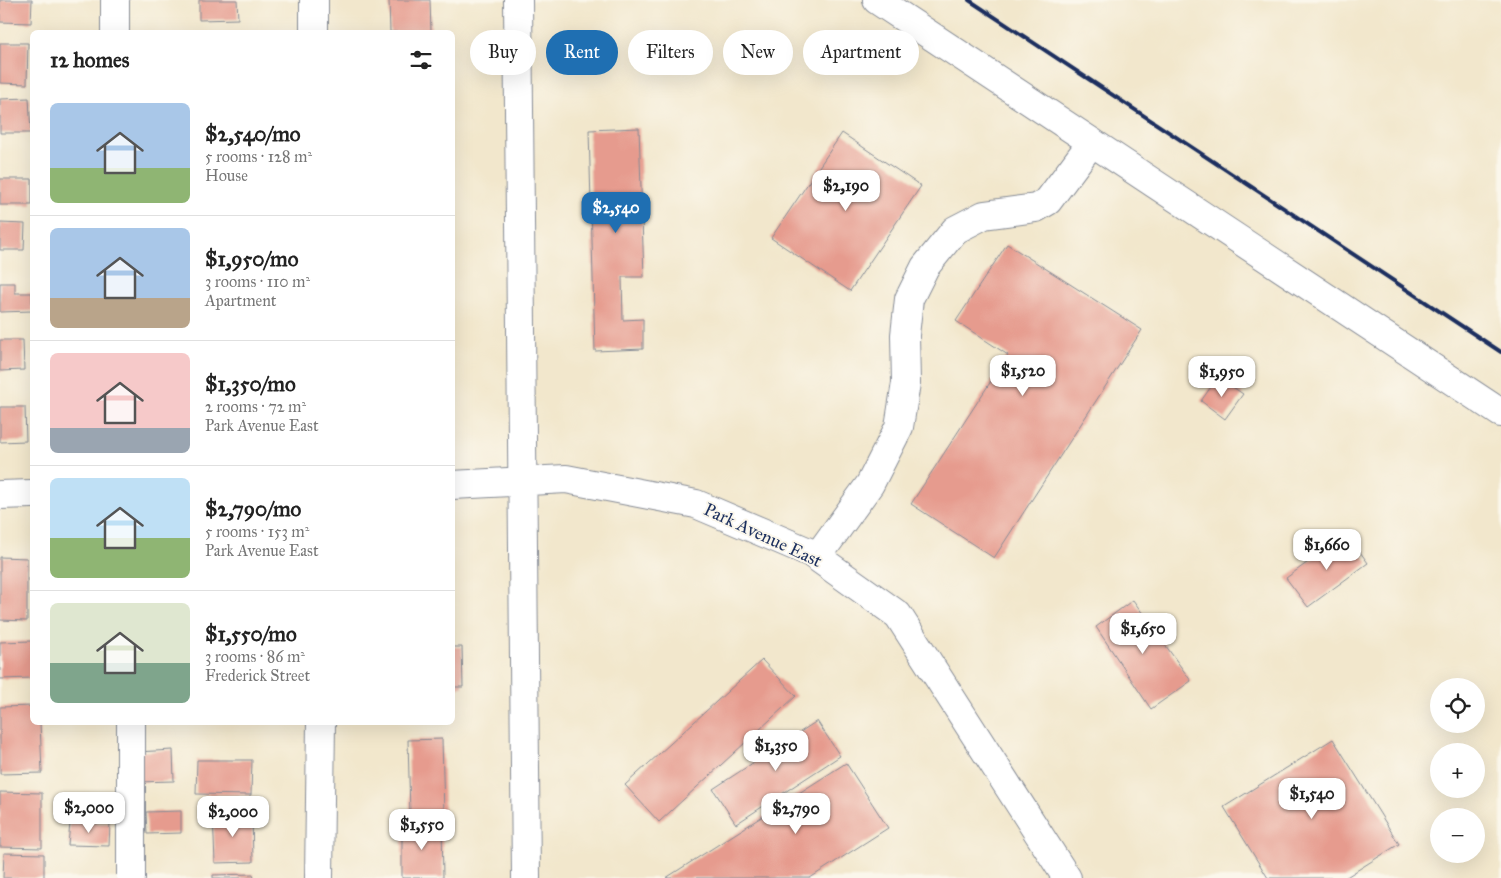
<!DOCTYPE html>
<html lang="en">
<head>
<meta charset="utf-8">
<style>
	:root { --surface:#fff; --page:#f6f6f6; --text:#222; --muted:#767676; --line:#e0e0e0; --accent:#1f6fb2 }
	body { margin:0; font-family:"IM FELL Great Primer",serif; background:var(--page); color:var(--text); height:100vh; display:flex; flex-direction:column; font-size:19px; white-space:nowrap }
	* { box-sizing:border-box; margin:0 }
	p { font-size:16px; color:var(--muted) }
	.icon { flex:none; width:28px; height:28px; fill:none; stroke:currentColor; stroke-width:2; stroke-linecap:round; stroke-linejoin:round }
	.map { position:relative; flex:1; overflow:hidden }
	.details { position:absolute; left:30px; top:30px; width:425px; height:695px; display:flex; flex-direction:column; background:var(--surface); border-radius:8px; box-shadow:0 5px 20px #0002 }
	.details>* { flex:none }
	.guide { position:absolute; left:470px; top:30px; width:475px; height:45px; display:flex; gap:10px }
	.fabs { position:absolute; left:1430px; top:678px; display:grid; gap:10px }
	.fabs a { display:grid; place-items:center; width:55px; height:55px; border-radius:50%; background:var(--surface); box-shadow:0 5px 20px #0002; font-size:25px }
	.price { position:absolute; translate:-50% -42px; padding:0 11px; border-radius:10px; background:#fff; color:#222; font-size:16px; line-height:32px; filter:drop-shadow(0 1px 2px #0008) }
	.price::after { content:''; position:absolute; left:50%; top:30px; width:15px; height:11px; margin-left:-8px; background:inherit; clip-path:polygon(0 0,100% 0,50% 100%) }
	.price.on { background:var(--accent); color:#fff }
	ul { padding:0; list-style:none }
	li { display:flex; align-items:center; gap:15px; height:125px; padding:0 20px }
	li+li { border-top:1px solid var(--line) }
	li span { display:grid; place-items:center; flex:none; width:140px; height:100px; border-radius:8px; color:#555 }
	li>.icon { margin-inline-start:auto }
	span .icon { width:60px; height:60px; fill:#fffc; stroke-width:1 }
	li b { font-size:21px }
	h2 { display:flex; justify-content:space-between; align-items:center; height:60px; padding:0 20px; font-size:21px }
	.pill { padding:0 18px; border-radius:22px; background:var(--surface); box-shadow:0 5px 20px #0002; font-size:18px; line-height:45px }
	.pill.on { background:var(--accent); color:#fff }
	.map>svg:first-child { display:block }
	.building { fill:#e69b8e }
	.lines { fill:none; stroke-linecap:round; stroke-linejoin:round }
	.minor-casing { stroke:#868b95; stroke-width:30 }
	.minor { stroke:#fff; stroke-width:28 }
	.rail { stroke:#1b2f5e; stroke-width:4 }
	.labels { text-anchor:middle; stroke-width:4; stroke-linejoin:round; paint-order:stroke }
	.street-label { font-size:18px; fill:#1b2f5e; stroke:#fbf7ec }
</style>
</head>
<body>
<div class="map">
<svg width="1501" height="878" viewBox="0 0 1501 878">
	<rect width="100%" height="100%" fill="#fbf7ec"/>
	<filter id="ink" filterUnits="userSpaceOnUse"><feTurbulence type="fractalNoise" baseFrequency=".02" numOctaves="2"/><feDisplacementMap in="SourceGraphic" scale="10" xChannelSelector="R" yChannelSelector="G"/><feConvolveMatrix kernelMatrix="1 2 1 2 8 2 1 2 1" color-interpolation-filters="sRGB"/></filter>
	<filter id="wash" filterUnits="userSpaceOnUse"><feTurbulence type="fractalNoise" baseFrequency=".0096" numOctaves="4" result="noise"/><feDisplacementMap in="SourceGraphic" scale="20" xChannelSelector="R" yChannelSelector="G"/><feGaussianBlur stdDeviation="1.12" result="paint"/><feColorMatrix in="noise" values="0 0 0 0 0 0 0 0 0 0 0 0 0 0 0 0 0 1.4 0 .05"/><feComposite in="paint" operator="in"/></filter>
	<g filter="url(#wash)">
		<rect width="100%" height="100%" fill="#f2e7cc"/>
		<g id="blocks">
			<path class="building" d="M0,0H32L31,23L0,22Z
				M199,0H237L238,19L199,20Z
				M389,0H430L431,32H390Z
				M0,43H28L27,84L0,83Z
				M29,98L31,133H0V99Z
				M639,128L644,277H622L623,320L643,319V349L595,351L589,130Z
				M842,133L921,186L850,291L771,238Z
				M0,179H32V205H0Z
				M0,223L25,224L24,250H0Z
				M1007,244L1142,330L994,558L911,504L1008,355L956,321Z
				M0,283H15V293H32V311L0,312Z
				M0,340H23L24,370L0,371Z
				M1218,377L1243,394L1225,419L1201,401Z
				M0,407H25L26,441L0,442Z
				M1347,534L1368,563L1308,607L1286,578Z
				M0,557L27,558V621L0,620Z
				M1133,600L1191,681L1151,709L1096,627Z
				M32,641V678L0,679V642Z
				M452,647H462L463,687H452Z
				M762,660L796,696L659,822L625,785Z
				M32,706V722H40L42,773L0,774V707Z
				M817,721L840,756L736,824L713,789Z
				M442,739L444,813L410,814L408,740Z
				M1333,739L1399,844L1345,878H1268L1224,807Z
				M173,750L174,781L137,782L136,752Z
				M197,760H252L251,795L196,794Z
				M846,763L888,828L810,878H666Z
				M0,792L42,793V848L0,847Z
				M181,811V833L147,834L146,812Z
				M252,813L253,862L215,863L213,814Z
				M70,823H110L109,846L68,845Z
				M402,823L442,824L443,878H402Z
				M4,853L44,854V878H3Z
				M253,874L254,878H213V875Z"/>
		</g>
	</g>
	<g filter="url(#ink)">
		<use href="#blocks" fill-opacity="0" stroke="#868b95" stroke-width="1"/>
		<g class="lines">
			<g class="minor-casing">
				<path id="minor" d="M115,0V32
					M314,0V32
					M518,0L526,878
					M877,0L1501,413
					M452,485L566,479L696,504L811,553L898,615L1067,878
					M0,495L32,494
					M817,557L870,484L899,427L906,383L905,335L909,299L925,267L955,230L984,215L1036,208L1048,201L1092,142
					M131,722V878
					M319,878L321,722"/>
			</g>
			<use href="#minor" class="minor"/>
			<path class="rail" d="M969,0L1501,352"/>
		</g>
	</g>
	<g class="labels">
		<g class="street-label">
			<text transform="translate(763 535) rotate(25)" y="6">Park Avenue East</text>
		</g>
	</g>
</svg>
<div class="fabs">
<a><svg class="icon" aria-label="locate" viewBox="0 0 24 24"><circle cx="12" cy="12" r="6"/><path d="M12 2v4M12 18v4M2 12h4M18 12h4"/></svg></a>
<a>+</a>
<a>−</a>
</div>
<b class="price" style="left:846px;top:212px">$2,190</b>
<b class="price on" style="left:616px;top:234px">$2,540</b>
<b class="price" style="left:1023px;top:397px">$1,520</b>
<b class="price" style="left:1222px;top:398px">$1,950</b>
<b class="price" style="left:1327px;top:571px">$1,660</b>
<b class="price" style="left:1143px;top:655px">$1,650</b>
<b class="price" style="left:776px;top:772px">$1,350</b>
<b class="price" style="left:1312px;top:820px">$1,540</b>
<b class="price" style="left:89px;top:834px">$2,000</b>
<b class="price" style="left:796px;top:835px">$2,790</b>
<b class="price" style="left:233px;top:838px">$2,000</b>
<b class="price" style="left:422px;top:851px">$1,550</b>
<div class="guide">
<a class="pill">Buy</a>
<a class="pill on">Rent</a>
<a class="pill">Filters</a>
<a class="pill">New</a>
<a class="pill">Apartment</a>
</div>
<section class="details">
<h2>12 homes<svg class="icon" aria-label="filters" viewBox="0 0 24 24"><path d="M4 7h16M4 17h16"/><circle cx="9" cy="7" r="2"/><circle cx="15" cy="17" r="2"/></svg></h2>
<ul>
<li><span style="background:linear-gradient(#a9c7e8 65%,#8fb573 0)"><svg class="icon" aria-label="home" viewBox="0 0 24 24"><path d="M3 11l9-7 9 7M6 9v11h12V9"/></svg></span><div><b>$2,540/mo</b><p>5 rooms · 128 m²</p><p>House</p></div></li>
<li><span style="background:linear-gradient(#a9c7e8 70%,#b9a48a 0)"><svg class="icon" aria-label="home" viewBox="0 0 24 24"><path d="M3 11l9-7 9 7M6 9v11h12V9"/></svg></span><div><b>$1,950/mo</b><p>3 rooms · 110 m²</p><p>Apartment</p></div></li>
<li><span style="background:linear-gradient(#f6c9c9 75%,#9aa5b1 0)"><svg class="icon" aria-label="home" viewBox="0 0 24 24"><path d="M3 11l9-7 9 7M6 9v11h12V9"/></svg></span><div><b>$1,350/mo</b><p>2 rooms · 72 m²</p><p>Park Avenue East</p></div></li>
<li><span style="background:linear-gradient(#bfe0f5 60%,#8fb573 0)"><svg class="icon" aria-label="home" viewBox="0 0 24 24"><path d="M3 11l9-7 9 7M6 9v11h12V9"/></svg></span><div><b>$2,790/mo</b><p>5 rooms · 153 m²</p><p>Park Avenue East</p></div></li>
<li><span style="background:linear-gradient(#dfe7d0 60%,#7fa58c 0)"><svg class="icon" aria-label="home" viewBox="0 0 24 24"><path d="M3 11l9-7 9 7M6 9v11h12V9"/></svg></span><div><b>$1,550/mo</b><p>3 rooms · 86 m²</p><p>Frederick Street</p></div></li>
</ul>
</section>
</div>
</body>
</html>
